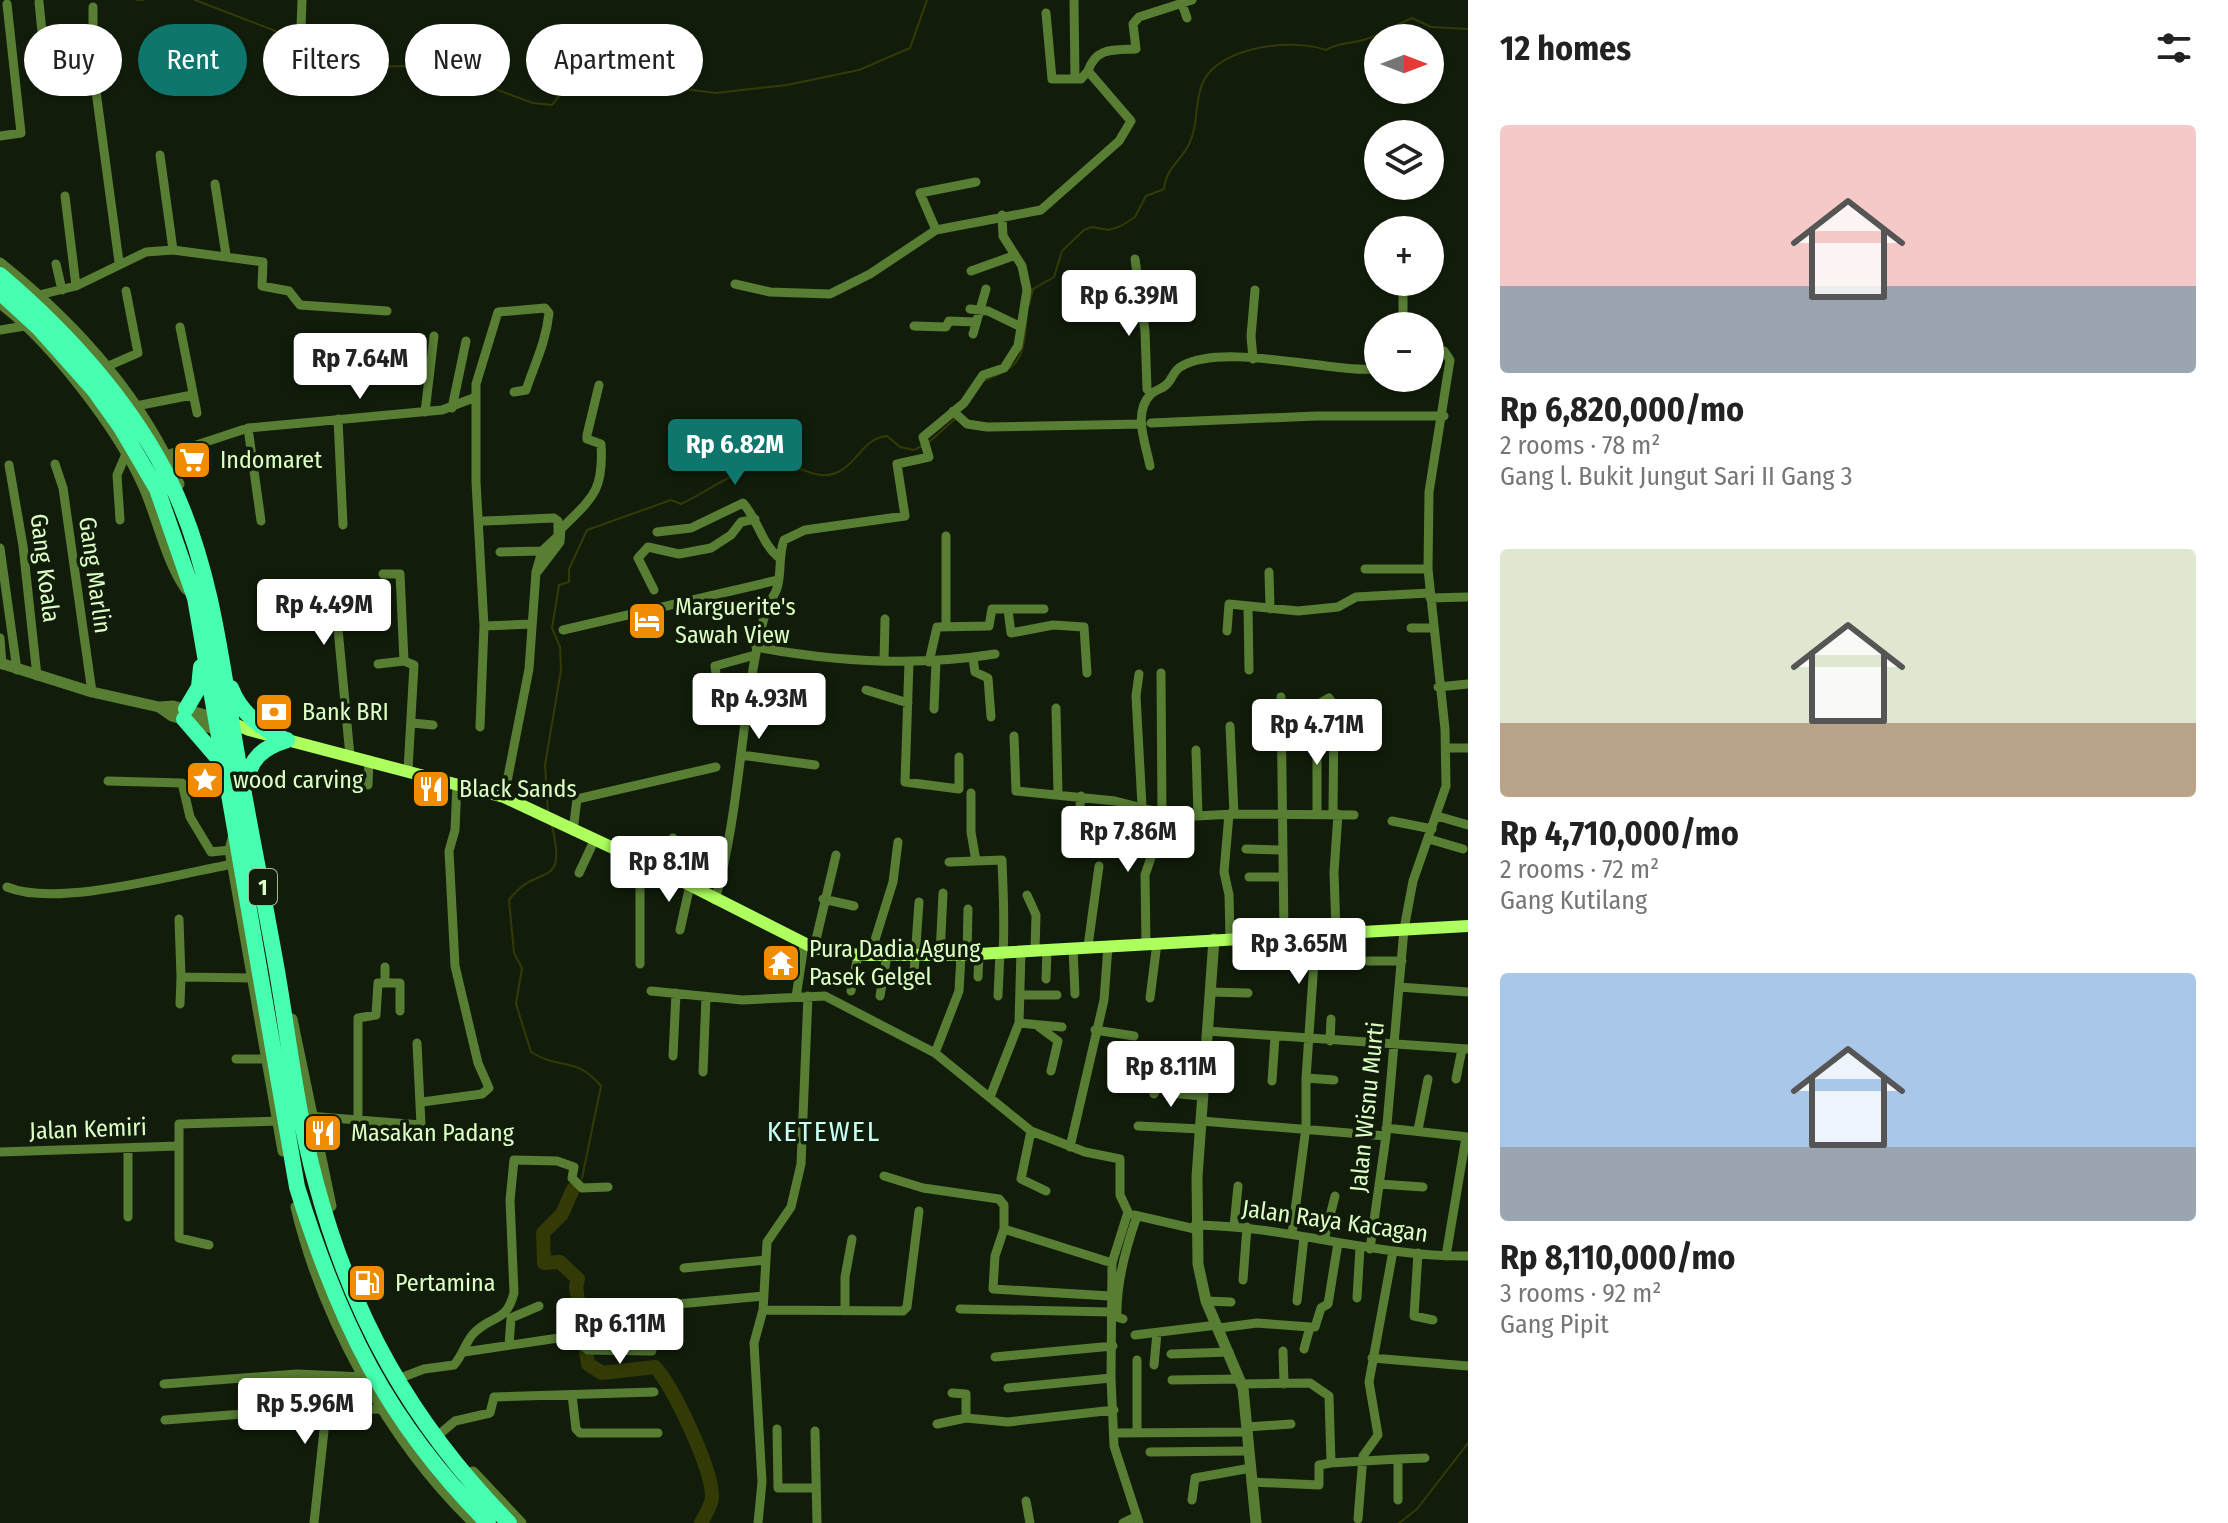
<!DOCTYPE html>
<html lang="en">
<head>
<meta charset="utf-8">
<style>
	:root { --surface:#fff; --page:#f6f6f6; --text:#222; --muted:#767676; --accent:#0f766e }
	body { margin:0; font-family:"Fira Sans Condensed",sans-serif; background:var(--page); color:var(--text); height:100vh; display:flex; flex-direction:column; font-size:30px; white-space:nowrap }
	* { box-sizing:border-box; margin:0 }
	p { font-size:26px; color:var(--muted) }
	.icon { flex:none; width:44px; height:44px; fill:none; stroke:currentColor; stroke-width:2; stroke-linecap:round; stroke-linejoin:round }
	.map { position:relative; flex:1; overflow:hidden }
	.sheet { display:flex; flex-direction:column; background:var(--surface); width:760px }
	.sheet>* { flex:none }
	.banner { position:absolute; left:24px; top:24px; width:760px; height:72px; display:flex; gap:16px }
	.needle { width:52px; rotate:90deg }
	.tools { position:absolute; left:1364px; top:24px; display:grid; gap:16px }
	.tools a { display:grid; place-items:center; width:80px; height:80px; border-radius:50%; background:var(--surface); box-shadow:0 2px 6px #0004; font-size:40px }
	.price { position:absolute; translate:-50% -68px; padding:0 18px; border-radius:8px; background:#fff; color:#222; font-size:26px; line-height:52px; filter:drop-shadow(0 2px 4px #0008) }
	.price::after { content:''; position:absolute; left:50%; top:48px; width:24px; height:18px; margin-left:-12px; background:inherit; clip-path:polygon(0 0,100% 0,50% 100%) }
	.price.selected { background:var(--accent); color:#fff }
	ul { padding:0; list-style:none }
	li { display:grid; align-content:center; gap:16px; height:424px; padding:0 32px }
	li span { display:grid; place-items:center; height:248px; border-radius:8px; color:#555 }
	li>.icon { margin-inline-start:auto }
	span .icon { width:144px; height:144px; fill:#fffc; stroke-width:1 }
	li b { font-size:34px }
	h2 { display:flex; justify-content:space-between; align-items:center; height:96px; padding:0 32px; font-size:34px }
	.tag { padding:0 28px; border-radius:36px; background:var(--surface); box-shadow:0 2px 6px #0004; font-size:28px; line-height:72px }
	.tag.selected { background:var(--accent); color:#fff }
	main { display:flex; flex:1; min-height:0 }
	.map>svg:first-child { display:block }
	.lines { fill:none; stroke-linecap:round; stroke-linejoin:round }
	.stream { stroke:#343a06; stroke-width:2 }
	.river { stroke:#343a06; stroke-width:14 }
	.minor { stroke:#577e33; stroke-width:9 }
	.tertiary { stroke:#577e33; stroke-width:11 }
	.secondary { stroke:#adff5d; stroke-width:12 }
	.trunk { stroke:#47ffb0; stroke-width:16 }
	.labels { text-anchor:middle; stroke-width:7; stroke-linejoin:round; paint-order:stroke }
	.shield { fill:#111d0a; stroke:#a0bb8e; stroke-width:2 }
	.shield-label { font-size:22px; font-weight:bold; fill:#ddffc6 }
	.poi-label { font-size:24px; fill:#ddffc6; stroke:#111d0a; text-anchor:start }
	.street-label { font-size:24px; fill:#ddffc6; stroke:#111d0a }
	.quarter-label { font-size:28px; letter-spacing:2px; fill:#c8fff6; stroke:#111d0a }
</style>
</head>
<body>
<main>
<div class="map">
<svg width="1468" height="1523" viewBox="0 0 1468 1523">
	<rect width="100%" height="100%" fill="#111d0a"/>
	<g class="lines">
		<path class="stream" d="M137,0H143
			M195,0L369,67L408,66L484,85L533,103L552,105L575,75L716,93L787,85L859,70L910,48L927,0
			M1029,305L1033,289L1054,277L1062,251L1084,230L1092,227L1109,230L1121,226L1135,217L1146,196L1164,189C1166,167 1182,161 1190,142C1199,123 1194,101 1203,82C1220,46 1292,38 1326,50C1339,42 1349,44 1363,40C1384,34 1394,26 1412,18L1431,27L1468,29
			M983,381C1023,366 1023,357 1027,315
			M928,443L956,418
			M548,812L545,765L561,670L560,647L552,628L559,585L569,582V569L587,530L671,500L681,504C713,489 739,465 777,464C799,463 817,483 838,472C858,463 863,438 887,436L900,447L914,450L922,446
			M552,826C568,893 537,861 509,900L514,953L522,968L516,1004L531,1052C561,1071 575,1055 601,1086L582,1178
			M1399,1523L1417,1509L1468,1443"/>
		<path class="river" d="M573,1189L562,1214L543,1233L544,1263L560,1262L578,1279L576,1287L588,1364L602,1373L655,1367C674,1388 710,1465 712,1494C713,1504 705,1515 701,1523"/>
		<path class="minor" d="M1074,0L1075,79
			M39,2L46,72L93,69
			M1182,4L1187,18
			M93,7V69L119,262
			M1046,13L1052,79H1081L1088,71
			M301,27L302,0
			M0,136L21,133L7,4
			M160,155L173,250
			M215,184L226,255
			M65,196L76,286
			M936,230L920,193L976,182
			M1135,259L1145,331L1147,389L1151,393
			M56,264L62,290
			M971,271L1013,256
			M735,284L770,292L830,294L870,274L936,230L1041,210L1119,141L1131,121L1088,71C1096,47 1114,50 1136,49L1133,24L1139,17L1192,0
			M39,295L76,286L146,252L173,250L263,262L262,286L289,291L300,305L387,311
			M970,309L988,311L1021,327
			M914,326L946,327L949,321L975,322
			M1403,326V290
			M180,327L197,413
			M0,330L25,326
			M973,334L986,289
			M1253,359L1251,336L1255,290
			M106,367L138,353L126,291
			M136,406L192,395
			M452,408L466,341
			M953,411L967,424L987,427L1142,424
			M425,412L434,336
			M338,419L343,525
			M1151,423L1316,416H1444
			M166,455L248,428
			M55,464L63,488L92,692
			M9,465L23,546L37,676
			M1150,466C1146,444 1132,413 1151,394C1155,390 1162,389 1166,385C1173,379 1173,370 1182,366C1225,342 1329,373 1378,369
			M120,520L117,475L126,454
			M261,521L248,428L442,410L476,397
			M484,521L554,518L558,521V536L542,551L536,572L529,669L504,797
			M657,532L691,528L743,503C758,520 761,542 778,557
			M946,536V627
			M0,548L17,670
			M500,552L542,551
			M1365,569H1428
			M538,571L560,542L561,529C592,498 604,492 601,444L587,439V435L599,385
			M1269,572L1270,609
			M383,574H400L404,661
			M654,590L638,558L648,547L679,554L711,548L731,535L741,522L755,519
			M1430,598L1468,597
			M1248,606L1249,670
			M1008,610L1011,633L1053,625L1084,627L1087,673
			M337,618L350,756
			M484,626L531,624
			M1411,628H1431
			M563,630L778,580
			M1227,631L1229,604L1298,611L1338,607L1356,597L1429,593
			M0,638L2,665
			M756,647C836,662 914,667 995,654
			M973,658L975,672L988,678L991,717
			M404,661L414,665L408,770
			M884,661L885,619
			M909,662L905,782L959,789V757
			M929,662L937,627L989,626L992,609H1044
			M378,664L404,661
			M1161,673L1162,814
			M1139,674L1136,696L1142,806
			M717,682L715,666L755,655
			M1438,687L1468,684
			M866,690L908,703
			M1281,697L1284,934
			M1056,708L1058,793
			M934,709L936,661
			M412,723L433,725
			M1230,726L1234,814
			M480,727L484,626L476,482V384L498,312L545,308L549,313C546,342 535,363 526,390L514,392
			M1014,736L1016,791L1115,801L1178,817L1233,814L1354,815
			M1446,748H1468
			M1196,750L1198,816
			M741,755L815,765
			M108,781L182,783L190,817L211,852L230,850
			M368,785L369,760
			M971,793V832L976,861
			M1229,814L1224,872L1229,895L1230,938
			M1317,814V705L1329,698L1334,705L1333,814
			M1079,816L1081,796
			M1437,816L1468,825
			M1392,821L1432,829
			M573,831L577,799L716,767
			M1099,831L1153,845
			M1429,839L1463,849
			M1246,849L1281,850
			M949,862L1002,860C1003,891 1005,921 1003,952
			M660,870L673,838
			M579,873L594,841
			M1249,877H1283
			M7,887C57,908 177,874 233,864
			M1027,895L1036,915L1035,950
			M823,899L854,906
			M715,900C742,805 740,705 766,610C768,602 775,596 777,588C782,573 778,556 784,540L805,530L905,516L897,464L929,457L923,437L964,403L983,375L1004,368L1018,346L1027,290L1022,266L1003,236L1002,215
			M179,919L181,977L253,978
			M680,930L690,885
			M1336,932L1334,872L1338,814
			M1146,944L1145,875L1165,816
			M1088,946L1099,866
			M814,948L836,855
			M1073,948L1075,994
			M967,954L968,909
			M940,955L943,893
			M870,956L893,882L898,842
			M1368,961H1402
			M640,964V860
			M385,967V982
			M978,977L979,953
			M1046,979L1047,949
			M913,987L919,902
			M1399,987L1468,992
			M651,991L742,1000L825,996L935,1053L1031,1131L1085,1152L1120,1159V1195L1128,1212L1112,1263L1111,1378L1114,1446L1139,1523
			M851,991L858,955
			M1210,992L1248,993
			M1020,995H1057
			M880,996L887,956
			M998,996L1000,952
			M796,997L804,945
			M1150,998L1157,943
			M180,1004L181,977
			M1019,1023L1062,1027
			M1039,1027L1058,1041L1051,1071
			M1095,1030L1134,1036
			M1207,1031L1468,1049
			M1330,1041L1331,1019
			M935,1053L959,991L961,955
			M673,1056L676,993
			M236,1059H266
			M703,1072L706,997
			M1306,1078L1334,1080
			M1456,1079L1462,1049
			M1272,1081L1275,1037
			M1169,1093L1203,1096
			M1154,1094L1168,1062L1205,1063
			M990,1097L1019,1023L1021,951
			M422,1102L482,1094L489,1088L478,1063L455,966L449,851L455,830L457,783
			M308,1116L421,1125L417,1043
			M358,1119V1018L376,1015L378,983H400V1011
			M1201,1121L1386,1136
			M1138,1126L1201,1129
			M1386,1128L1468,1137
			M1418,1130L1428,1079
			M1031,1131L1021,1179L1046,1191
			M1070,1147L1104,1000L1108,946
			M128,1148V1217
			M0,1152L178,1146
			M884,1176L923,1188L999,1199L1004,1205V1229
			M1379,1184L1423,1187
			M1134,1215L1195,1229
			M1195,1225C1288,1226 1376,1257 1468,1256
			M1234,1226L1238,1186
			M1292,1234L1306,1127V1078L1316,933
			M1324,1240L1335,1196
			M209,1245L179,1238V1124L283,1121
			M1370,1249L1386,1136L1404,929L1413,881L1446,786L1445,729L1428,569L1429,492L1450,360L1444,351L1430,355
			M1418,1253L1414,1316L1433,1320
			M1446,1256L1466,1137
			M684,1268L766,1260
			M1243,1280L1247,1227
			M1110,1296L993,1289L995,1256L1004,1229L1112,1263
			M1357,1298L1360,1247
			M1206,1301L1231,1302
			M1297,1301L1304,1237
			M960,1309L1110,1312
			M763,1310L903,1311L907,1307L919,1211
			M845,1311V1277L852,1239
			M1123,1319L1117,1317C1116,1283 1126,1247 1137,1216
			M1219,1328L1257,1323L1310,1327
			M1135,1335L1217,1325
			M572,1336L588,1350L652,1351
			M509,1345L511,1318L539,1306
			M1304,1349L1310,1327H1315L1321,1308L1328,1304L1338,1243
			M1283,1351L1284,1384
			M464,1352L572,1336L585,1326L592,1312L764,1296
			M1171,1354L1229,1352
			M995,1357L1113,1346
			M1372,1358L1468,1366
			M1137,1360V1432
			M1154,1365L1157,1333
			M395,1380L424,1369L454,1365C463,1355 466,1340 475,1332C494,1314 506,1323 514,1293L510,1200L514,1160L557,1161L574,1167L572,1178L582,1188L608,1187
			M1172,1380L1240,1379
			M164,1384L297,1374L364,1377
			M1242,1384L1310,1383L1329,1396L1331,1463L1319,1465V1485L1251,1482
			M1008,1388L1111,1378
			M952,1393L966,1394V1418
			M572,1395L576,1429L580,1433H658
			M165,1420L283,1411L383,1409
			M937,1424L966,1418L1008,1422L1114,1410
			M1247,1427L1291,1424
			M777,1429L778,1488H816
			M815,1431L817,1523
			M442,1432L455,1421L490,1413L494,1397L654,1392
			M1114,1433L1248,1432
			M1150,1452L1249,1451
			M1398,1459L1425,1458
			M1330,1463L1398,1459V1500
			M1192,1500L1195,1478L1251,1468
			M1026,1501L1030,1523
			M1358,1519L1363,1456L1378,1435L1369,1382L1393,1251
			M314,1523L327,1403L333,1376
			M758,1523L762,1482L754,1343L763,1310L767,1242L791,1207L801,1164L808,996
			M1123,1523L1137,1516"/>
		<path class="tertiary" d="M0,263C74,322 141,396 179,484
			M0,303C51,342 118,428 144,487C158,519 166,560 186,589
			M0,663L92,692L159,707L172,716L218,730
			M160,707L173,706L216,718
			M234,834L230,850L283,1151
			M1214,939L1197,1177L1198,1264L1206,1301L1243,1388L1256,1523
			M292,1019L331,1206
			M296,1207C323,1320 390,1442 474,1523
			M473,1472L521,1523"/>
		<path class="secondary" d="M227,721L249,730L504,797L660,870L814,948L858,955H961L1468,926"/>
		<path class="trunk" d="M0,275C68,333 131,402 171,483C208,560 220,648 233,731C246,811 263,891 277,971C289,1041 297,1114 316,1183C352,1317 411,1423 509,1523
			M0,292L38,327L95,391L120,426L157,489L195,598L297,1187C339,1322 387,1422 488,1523
			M231,688C240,712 259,727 282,738
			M186,709L199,687L201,667
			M184,719L223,764
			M247,785C248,759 264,747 287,740"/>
	</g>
	<defs>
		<g id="supermarket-square" transform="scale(2)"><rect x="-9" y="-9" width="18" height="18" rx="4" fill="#f18b00" stroke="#111d0a"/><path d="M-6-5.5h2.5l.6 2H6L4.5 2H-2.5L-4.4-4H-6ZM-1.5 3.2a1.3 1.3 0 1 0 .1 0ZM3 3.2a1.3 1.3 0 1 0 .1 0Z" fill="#fff"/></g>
		<g id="hotel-square" transform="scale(2)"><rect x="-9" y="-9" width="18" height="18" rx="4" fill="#f18b00" stroke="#111d0a"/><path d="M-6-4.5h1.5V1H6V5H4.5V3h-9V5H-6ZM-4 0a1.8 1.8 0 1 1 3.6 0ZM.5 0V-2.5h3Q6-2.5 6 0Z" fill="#fff"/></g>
		<g id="bank-square" transform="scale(2)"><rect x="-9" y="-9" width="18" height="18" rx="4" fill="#f18b00" stroke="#111d0a"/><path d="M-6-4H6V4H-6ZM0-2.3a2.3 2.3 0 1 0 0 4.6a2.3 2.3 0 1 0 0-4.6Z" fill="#fff"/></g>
		<g id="sight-square" transform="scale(2)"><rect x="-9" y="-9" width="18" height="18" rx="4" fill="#f18b00" stroke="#111d0a"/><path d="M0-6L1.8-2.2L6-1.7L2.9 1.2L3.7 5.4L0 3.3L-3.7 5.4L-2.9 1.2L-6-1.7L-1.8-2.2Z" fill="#fff"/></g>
		<g id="restaurant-square" transform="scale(2)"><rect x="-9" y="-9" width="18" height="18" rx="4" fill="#f18b00" stroke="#111d0a"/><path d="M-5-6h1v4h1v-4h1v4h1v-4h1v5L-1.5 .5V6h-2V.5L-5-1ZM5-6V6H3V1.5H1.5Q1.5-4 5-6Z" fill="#fff"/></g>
		<g id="temple-square" transform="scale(2)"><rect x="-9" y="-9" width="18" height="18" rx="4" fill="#f18b00" stroke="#111d0a"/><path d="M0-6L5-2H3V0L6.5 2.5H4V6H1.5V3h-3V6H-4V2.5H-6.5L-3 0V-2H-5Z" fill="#fff"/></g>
		<g id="fuel-square" transform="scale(2)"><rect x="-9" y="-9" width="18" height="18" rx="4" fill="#f18b00" stroke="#111d0a"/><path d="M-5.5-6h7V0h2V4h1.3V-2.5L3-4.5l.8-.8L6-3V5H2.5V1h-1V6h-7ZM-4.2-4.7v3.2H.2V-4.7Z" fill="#fff"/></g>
	</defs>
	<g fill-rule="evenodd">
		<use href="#supermarket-square" x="192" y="460"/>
		<use href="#hotel-square" x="647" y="621"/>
		<use href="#bank-square" x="274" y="712"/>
		<use href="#sight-square" x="205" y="780"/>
		<use href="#restaurant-square" x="431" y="789"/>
		<use href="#temple-square" x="781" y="963"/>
		<use href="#restaurant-square" x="323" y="1133"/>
		<use href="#fuel-square" x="367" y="1283"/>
	</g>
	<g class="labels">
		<rect class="shield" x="249" y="869" width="28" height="36" rx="6"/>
		<g class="shield-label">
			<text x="263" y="895">1</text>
		</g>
		<g class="poi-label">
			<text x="220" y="468">Indomaret</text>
			<text x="675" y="615">Marguerite's<tspan x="675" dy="28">Sawah View</tspan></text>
			<text x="302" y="720">Bank BRI</text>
			<text x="233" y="788">wood carving</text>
			<text x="459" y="797">Black Sands</text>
			<text x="809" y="957">Pura Dadia Agung<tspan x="809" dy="28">Pasek Gelgel</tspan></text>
			<text x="351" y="1141">Masakan Padang</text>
			<text x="395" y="1291">Pertamina</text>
		</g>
		<g class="street-label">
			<text transform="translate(45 568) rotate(83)" y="8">Gang Koala</text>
			<text transform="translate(95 575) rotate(82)" y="8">Gang Marlin</text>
			<text transform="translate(1367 1107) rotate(-84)" y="8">Jalan Wisnu Murti</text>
			<text transform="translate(88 1129) rotate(-2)" y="8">Jalan Kemiri</text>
			<text transform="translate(1335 1221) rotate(8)" y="8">Jalan Raya Kacagan</text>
		</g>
		<g class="quarter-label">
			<text x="824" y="1141">KETEWEL</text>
		</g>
	</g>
</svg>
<div class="tools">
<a><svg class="needle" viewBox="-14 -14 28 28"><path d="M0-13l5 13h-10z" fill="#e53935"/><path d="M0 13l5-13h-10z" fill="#767676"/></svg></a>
<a><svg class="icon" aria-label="layers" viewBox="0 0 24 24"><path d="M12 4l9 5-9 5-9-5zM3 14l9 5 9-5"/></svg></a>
<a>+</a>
<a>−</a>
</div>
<b class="price" style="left:1129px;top:338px">Rp 6.39M</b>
<b class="price" style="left:360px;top:401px">Rp 7.64M</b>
<b class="price selected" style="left:735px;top:487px">Rp 6.82M</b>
<b class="price" style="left:324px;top:647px">Rp 4.49M</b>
<b class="price" style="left:759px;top:741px">Rp 4.93M</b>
<b class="price" style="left:1317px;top:767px">Rp 4.71M</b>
<b class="price" style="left:1128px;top:874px">Rp 7.86M</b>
<b class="price" style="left:669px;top:904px">Rp 8.1M</b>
<b class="price" style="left:1299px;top:986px">Rp 3.65M</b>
<b class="price" style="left:1171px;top:1109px">Rp 8.11M</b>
<b class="price" style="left:620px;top:1366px">Rp 6.11M</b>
<b class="price" style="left:305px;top:1446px">Rp 5.96M</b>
<div class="banner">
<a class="tag">Buy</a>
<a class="tag selected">Rent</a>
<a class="tag">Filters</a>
<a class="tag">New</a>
<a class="tag">Apartment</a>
</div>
</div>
<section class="sheet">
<h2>12 homes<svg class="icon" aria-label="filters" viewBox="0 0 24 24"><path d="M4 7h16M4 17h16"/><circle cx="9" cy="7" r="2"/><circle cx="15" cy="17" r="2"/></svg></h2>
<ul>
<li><span style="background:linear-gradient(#f6c9c9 65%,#9aa5b1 0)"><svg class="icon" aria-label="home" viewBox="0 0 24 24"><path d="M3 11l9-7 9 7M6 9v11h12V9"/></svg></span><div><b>Rp 6,820,000/mo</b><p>2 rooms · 78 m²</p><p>Gang l. Bukit Jungut Sari II Gang 3</p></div></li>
<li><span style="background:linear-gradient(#dfe7d0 70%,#b9a48a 0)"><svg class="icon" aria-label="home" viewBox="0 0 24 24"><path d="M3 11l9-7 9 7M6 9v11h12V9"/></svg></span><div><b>Rp 4,710,000/mo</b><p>2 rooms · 72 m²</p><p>Gang Kutilang</p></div></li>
<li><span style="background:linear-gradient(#a9c7e8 70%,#9aa5b1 0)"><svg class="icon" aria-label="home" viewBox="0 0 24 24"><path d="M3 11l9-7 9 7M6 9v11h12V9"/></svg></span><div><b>Rp 8,110,000/mo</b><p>3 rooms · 92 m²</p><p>Gang Pipit</p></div></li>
</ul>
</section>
</main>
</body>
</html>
